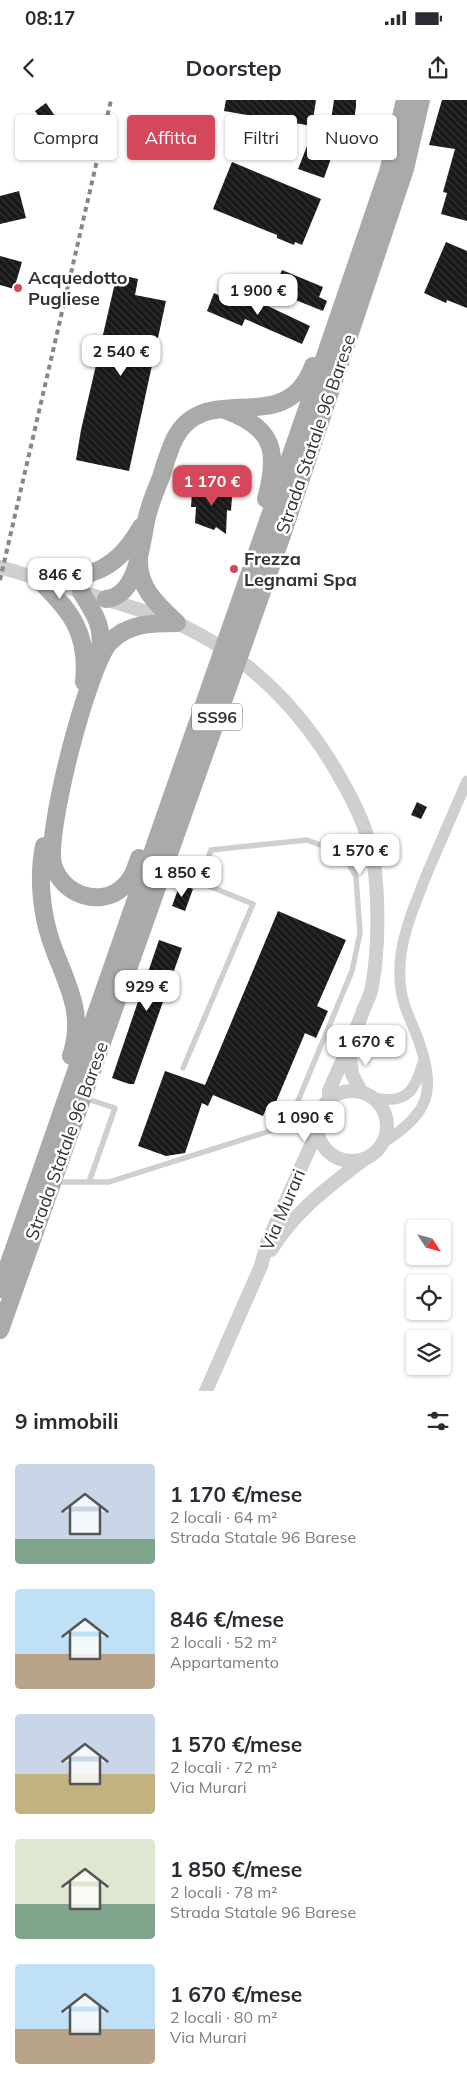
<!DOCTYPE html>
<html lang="it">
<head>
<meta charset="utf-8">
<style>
	:root { --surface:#fff; --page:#f2f2f3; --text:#2b2b33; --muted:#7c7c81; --accent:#d5485b }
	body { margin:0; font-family:Mulish,sans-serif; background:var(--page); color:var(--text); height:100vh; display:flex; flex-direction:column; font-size:19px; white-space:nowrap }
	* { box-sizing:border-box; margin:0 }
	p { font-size:16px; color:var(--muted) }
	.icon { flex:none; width:28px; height:28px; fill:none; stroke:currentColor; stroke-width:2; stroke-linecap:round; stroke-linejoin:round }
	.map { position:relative; height:1291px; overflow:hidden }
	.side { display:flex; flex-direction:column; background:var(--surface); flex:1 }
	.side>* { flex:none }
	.guide { position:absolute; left:15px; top:15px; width:438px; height:45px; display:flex; gap:10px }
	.needle { width:32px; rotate:126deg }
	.controls { position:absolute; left:406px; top:1120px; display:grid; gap:10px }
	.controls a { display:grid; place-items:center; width:45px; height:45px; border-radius:5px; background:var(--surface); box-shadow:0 1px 4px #0004; font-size:25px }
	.price { position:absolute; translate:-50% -42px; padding:0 11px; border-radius:10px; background:#fff; color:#222; font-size:16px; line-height:32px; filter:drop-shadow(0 1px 2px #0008) }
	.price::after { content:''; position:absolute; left:50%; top:30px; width:15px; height:11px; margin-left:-8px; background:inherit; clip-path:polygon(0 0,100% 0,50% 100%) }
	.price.selected { background:var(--accent); color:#fff }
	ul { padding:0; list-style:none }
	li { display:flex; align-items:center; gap:15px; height:125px; padding:0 15px }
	li span { display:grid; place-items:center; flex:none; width:140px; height:100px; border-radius:5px; color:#555 }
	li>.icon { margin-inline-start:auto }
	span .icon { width:60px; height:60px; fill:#fffc; stroke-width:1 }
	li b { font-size:21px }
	h2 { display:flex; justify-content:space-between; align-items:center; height:60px; padding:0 15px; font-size:21px }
	.chip { padding:0 18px; border-radius:5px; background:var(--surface); box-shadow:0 1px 4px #0004; font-size:18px; line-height:45px }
	.chip.selected { background:var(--accent); color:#fff }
	.status { display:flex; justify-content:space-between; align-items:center; height:35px; padding:0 25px; background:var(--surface); direction:ltr }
	.status svg { height:14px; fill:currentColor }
	header { display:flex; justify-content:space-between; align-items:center; height:65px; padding:0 15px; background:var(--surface); font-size:22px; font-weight:700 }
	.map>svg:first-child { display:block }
	.building { fill:url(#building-back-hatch) }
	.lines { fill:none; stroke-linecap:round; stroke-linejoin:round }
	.service { stroke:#cfcfcf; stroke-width:5.5 }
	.minor { stroke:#cfcfcf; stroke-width:11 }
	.tertiary { stroke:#cfcfcf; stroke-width:14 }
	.primary { stroke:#aaa; stroke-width:18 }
	.rail { stroke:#878787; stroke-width:4; stroke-dasharray:5 4; stroke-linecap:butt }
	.poi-dot { fill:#d5485b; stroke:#fff; stroke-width:2 }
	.labels { text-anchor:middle; stroke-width:5; stroke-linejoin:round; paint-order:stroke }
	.shield { fill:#fff; stroke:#707070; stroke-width:1 }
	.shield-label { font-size:16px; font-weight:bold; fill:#323232 }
	.poi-label { font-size:18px; font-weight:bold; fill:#323232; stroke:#fff; text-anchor:start }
	.street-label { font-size:18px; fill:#323232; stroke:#fff }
</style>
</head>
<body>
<div class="status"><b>08:17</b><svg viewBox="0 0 49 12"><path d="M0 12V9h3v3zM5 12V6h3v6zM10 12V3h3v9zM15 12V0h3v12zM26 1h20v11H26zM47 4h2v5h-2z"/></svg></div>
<header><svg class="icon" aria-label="back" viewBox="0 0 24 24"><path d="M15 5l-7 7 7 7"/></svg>Doorstep<svg class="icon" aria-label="share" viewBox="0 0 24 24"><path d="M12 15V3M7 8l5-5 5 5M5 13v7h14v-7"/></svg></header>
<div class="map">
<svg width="467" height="1291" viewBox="0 0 467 1291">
	<defs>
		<pattern id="building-back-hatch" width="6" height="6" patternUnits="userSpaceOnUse" patternTransform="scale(1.25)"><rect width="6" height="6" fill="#191919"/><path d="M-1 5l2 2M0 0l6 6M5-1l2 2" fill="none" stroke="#323232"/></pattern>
	</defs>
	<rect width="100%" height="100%" fill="#fff"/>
	<path class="building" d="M226,0H316L312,26L224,11Z
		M334,0H356V7L352,32L341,30L324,78L298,69L309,41L327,47Z
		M442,0H467V121L441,114L447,93L443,92L455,49L429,45Z
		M46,3L55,16L44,24L35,11Z
		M232,62L321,99L302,145L295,142L294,145L277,138V135L213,109Z
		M19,91L26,118L0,124V96Z
		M446,142L467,151V208L447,200L446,203L424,193Z
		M0,156L22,162L14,189L0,185Z
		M282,170L323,187L319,197L327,201L323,211L273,191Z
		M117,174L138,179L135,195L166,201L129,371L76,360L81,330Z
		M214,193L236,203L240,193L310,226L302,244L245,219L242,226L207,211Z
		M197,386H229L228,397H232L231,411L227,410L226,434L216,427L214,430L195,423L196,407H191L192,392H197Z
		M417,702L427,707L421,719L411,715Z
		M180,784L193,789L185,811L172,806Z
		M278,811L346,840L317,906L328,911L316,938L305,933L273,1009L267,1007L263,1016L213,995L208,1006L202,1003L185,1053L166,1056L138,1046L165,971L205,985Z
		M159,840L182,848L134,984H129L112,978Z"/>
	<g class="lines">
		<path class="service" d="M171,758L205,766
			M183,968L253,804L199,782L211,750L307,740L343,753L356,777L360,833L352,871L290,1020L317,1017
			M84,998L115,1008L89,1082
			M56,1082H109L270,1031L290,1020"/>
		<path class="minor" d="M374,998C409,1005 415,989 424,959
			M383,1043C426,1015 437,995 420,945C416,931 408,917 404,903C399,887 399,870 401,854C405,826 418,797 428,771C441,741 454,711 467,681"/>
		<path class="tertiary" d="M0,467L160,516C239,547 296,601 338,674C353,700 367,727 373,758C379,794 379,850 372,886C371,895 366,903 363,911C353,939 340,965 329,991V999
			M349,949L352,974L361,991
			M317 1026a35 35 0 1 1 70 0a35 35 0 1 1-70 0Z
			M271,1150C296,1110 326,1089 363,1060
			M206,1291L261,1166L267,1143L311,1045L316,1027"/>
		<path class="primary" d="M225,310C274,328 279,351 266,399
			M139,459C138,488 157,504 177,523
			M38,479C71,511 89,533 84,582
			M47,481C93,476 117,470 141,427
			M81,492C95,514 105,528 99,555
			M106,499C139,496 141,441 147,417C150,403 156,390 161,377C165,364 169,350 175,338C206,278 286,341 313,266
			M44,746C38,776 41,811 51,841C65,882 86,911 71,956
			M139,758C135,770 132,780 122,788C99,808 61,794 53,764C45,734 88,565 110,542C128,523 152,523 177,523
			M0,1189L306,312L388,72L405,0
			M0,1230L281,438L405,69L421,0"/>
		<path class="rail" d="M0,480L111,0"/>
	</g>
	<g class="poi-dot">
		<circle cx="18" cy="188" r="5"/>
		<circle cx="234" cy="469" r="5"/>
	</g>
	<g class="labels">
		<rect class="shield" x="192" y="603.5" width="50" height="27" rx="4"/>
		<g class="shield-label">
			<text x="217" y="623">SS96</text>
		</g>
		<g class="poi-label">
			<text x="28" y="184">Acquedotto<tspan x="28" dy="21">Pugliese</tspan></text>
			<text x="244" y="465">Frezza<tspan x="244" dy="21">Legnami Spa</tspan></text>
		</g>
		<g class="street-label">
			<text transform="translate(316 334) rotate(-71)" y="6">Strada Statale 96 Barese</text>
			<text transform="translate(67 1041) rotate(-70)" y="6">Strada Statale 96 Barese</text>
			<text transform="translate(283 1110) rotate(-67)" y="6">Via Murari</text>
		</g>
	</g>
</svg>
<div class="controls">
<a><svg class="needle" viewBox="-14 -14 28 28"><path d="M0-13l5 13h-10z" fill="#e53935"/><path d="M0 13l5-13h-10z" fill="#7c7c81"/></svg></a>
<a><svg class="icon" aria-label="locate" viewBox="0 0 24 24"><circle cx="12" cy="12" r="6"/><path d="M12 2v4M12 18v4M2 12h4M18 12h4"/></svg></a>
<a><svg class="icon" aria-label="layers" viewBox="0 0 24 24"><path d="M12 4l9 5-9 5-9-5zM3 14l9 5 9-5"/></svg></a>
</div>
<b class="price" style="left:258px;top:216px">1 900 €</b>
<b class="price" style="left:121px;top:277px">2 540 €</b>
<b class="price selected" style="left:212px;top:407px">1 170 €</b>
<b class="price" style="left:60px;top:500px">846 €</b>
<b class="price" style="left:360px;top:776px">1 570 €</b>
<b class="price" style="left:182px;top:798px">1 850 €</b>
<b class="price" style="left:147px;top:912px">929 €</b>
<b class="price" style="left:366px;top:967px">1 670 €</b>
<b class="price" style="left:305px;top:1043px">1 090 €</b>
<div class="guide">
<a class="chip">Compra</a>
<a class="chip selected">Affitta</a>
<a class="chip">Filtri</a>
<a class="chip">Nuovo</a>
</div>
</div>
<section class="side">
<h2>9 immobili<svg class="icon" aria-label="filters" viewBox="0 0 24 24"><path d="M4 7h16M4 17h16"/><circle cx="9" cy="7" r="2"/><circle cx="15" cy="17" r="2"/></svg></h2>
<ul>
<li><span style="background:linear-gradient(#c9d6e8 75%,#7fa58c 0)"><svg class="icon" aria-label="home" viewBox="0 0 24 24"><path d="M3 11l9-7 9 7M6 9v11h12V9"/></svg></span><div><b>1 170 €/mese</b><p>2 locali · 64 m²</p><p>Strada Statale 96 Barese</p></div></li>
<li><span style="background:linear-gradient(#bfe0f5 65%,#b9a48a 0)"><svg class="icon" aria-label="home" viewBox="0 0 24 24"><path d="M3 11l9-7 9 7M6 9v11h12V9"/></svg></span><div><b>846 €/mese</b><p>2 locali · 52 m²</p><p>Appartamento</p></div></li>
<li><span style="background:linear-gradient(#c9d6e8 60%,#c2b280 0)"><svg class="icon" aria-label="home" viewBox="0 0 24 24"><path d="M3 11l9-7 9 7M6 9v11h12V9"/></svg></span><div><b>1 570 €/mese</b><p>2 locali · 72 m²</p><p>Via Murari</p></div></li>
<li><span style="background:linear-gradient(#dfe7d0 65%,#7fa58c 0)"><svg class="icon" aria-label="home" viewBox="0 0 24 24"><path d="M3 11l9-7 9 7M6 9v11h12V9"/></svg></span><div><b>1 850 €/mese</b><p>2 locali · 78 m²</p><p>Strada Statale 96 Barese</p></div></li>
<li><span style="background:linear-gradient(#bfe0f5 65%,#b9a48a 0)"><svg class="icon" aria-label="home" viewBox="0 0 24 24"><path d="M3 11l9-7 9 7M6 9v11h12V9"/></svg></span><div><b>1 670 €/mese</b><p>2 locali · 80 m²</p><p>Via Murari</p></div></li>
</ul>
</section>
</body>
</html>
